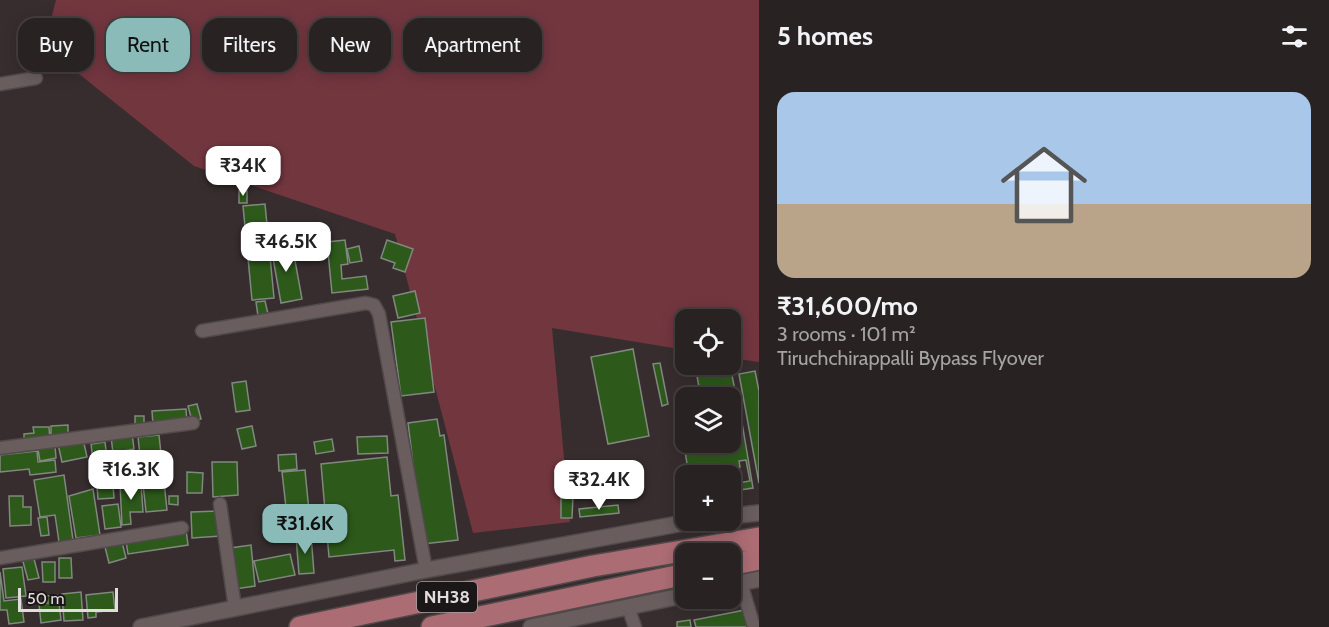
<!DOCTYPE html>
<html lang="en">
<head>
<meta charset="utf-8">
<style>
	:root { --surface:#292222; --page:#352f2f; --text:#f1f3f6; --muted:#a5a4a5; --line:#453f40; --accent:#8bbbb9 }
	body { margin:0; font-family:Cabin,sans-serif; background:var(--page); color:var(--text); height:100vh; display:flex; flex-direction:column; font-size:22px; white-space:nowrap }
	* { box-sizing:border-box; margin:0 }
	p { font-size:20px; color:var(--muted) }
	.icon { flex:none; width:33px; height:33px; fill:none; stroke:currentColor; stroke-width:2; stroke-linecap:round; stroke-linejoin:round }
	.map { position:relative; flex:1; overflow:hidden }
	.panel { display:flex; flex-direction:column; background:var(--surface); width:570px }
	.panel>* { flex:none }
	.banner { position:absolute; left:18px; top:18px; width:570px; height:54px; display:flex; gap:12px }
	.fabs { position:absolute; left:675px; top:309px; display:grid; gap:12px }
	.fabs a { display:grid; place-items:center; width:66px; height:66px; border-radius:12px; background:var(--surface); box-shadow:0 3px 15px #0003,0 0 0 2px var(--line); font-size:30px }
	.scale { position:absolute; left:18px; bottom:15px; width:100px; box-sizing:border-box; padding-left:6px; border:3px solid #e3dcdd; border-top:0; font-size:16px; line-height:21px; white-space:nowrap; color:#e3dcdd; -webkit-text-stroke:4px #1b1617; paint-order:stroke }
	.price { position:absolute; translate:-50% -51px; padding:0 14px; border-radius:12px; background:#fff; color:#222; font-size:20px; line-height:39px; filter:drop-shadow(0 2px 3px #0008) }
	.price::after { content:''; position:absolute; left:50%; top:36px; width:18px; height:14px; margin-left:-9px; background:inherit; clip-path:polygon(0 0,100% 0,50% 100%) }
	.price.on { background:var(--accent); color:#111 }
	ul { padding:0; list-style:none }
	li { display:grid; align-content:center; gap:12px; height:318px; padding:0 18px }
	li+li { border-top:2px solid var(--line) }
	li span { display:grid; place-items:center; height:186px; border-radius:18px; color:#555 }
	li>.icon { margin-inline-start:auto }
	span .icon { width:108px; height:108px; fill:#fffc; stroke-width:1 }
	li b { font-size:26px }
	h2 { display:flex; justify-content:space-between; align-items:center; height:72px; padding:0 18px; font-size:26px }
	.pill { padding:0 21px; border-radius:18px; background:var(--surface); box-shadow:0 3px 15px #0003,0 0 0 2px var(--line); font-size:21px; line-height:54px }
	.pill.on { background:var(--accent); color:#111 }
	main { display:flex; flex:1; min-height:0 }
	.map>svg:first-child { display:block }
	.green { fill:#72363f }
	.building { fill:#2d591b; stroke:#81887f; stroke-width:1.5 }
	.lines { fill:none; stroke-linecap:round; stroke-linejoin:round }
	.minor-casing { stroke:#51494a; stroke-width:15 }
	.tertiary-casing { stroke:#51494a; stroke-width:18 }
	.trunk-casing { stroke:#51494a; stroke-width:24 }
	.minor { stroke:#695d5e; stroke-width:12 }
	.tertiary { stroke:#695d5e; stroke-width:15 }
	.trunk { stroke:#ac6c74; stroke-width:21 }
	.labels { text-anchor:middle; stroke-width:4.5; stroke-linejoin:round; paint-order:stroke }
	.shield { fill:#1b1617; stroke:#a7a1a2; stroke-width:1.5 }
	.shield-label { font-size:18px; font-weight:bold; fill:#e3dcdd }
</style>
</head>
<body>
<main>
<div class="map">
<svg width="759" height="627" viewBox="0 0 759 627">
	<rect width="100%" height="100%" fill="#372d2e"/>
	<path class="green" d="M56,0H759V362L731,358L730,320H686L685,350L552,328L570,522L473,533L395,234L194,166L44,46Z"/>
	<path class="building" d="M278,17L279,29L264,30L263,18Z
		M239,191H247V203H239Z
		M265,204L274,298L252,300L243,206Z
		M345,240L348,264L341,265L342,279L366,276L368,289L332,293L327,242Z
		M387,240L413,249L405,272L393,268L395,263L381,258Z
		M292,244L302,299L281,303L271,247Z
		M359,246L362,261L350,263L347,249Z
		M415,291L420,313L398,318L393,296Z
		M265,301L268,314L258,316L256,302Z
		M425,318L434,392L401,396L391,322Z
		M633,349L649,436L608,444L591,357Z
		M660,363L668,404L662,406L653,364Z
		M731,370L737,401L730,402V398H701L697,376Z
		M755,371L759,391V483L739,374Z
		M246,381L250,410L236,412L232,383Z
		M197,404L201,419L192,421L188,406Z
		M739,405L753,488L733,491L732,484L750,481L746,460L739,461L740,467L726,469L727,476H689L680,420L686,419V442H730V406Z
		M186,409L187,423L153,425L152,411Z
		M135,416H144V427H135Z
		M437,419L440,436L444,435L458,540L423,544L408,423Z
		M68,425V437L51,438V426Z
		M252,426L256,446L242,449L237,429Z
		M33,427H49L50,441L24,442V434L34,433Z
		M132,433L134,449L123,451L128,478L116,480L111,436Z
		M159,435L167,510L146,512L138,437Z
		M387,436L388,453L358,454L357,437Z
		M83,439L87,457L62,462L58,444Z
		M332,439L334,451L316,454L314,442Z
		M105,442L107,458L93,460L91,444Z
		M55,446L56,458L40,461L38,449Z
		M37,451L38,462L55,460L56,472L30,475L29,469L0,472V455Z
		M296,454L297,469L279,471L278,455Z
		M387,457L391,496L398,495L405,560L395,561L394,550L329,557L321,464Z
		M110,460L112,468L96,471L94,462Z
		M212,462H237L238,495L213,497Z
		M305,470L311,532L289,534L282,472Z
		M187,472L203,473L202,493H187Z
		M64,475L73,540L59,542L55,515L40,517L34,480Z
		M141,483L143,512H130L131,524L122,525L120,484Z
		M113,485L114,498L98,499L97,486Z
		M93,489L100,535L76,538L69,496Z
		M9,496H23V507H31V525L10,526Z
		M169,496H178V505L169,504Z
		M561,496H573L572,518H561Z
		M118,504L121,527L105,529L102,506Z
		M618,505L619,513L580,517L579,509Z
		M219,511L221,536L192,538L191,512Z
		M47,517L49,535L41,536L38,518Z
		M186,530L188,545L128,554L126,541Z
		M311,535L314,573L299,574L296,537Z
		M122,542L126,558L109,563L105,547Z
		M251,545L255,586L235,589L230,548Z
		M290,554L295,575L259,582L254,561Z
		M33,555L39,578L28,580L22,558Z
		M59,558H71L72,578H59Z
		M42,562H55V582H43Z
		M22,567L26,596L6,598L3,569Z
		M0,572L4,601L21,599L24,622L9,624L7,610H0Z
		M81,592L83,620L64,621L62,594Z
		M113,592L115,610L96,612V617L88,618L86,595Z
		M58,595L61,620L41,623L39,604L48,603L47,596Z
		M745,610L748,627H696L694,620Z
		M690,620L691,627H677V622Z"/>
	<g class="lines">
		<g class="minor-casing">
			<path id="minor" d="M0,84L36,78
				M202,331L366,303L374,305L379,314L426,570
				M0,448L193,423
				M220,504L235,608
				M0,558L182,528
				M741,583L754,627
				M628,607L635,627"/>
		</g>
		<g class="tertiary-casing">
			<path id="tertiary" d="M730,516L759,513
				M730,585L759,579
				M141,627L426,570L700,520
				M531,627L686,595"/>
		</g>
		<g class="trunk-casing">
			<path id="trunk" d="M730,565L759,559
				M300,627L593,566L759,538
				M432,627L686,574"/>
		</g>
		<use href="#minor" class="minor"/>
		<use href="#tertiary" class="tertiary"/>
		<use href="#trunk" class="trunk"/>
	</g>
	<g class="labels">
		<rect class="shield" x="417" y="582" width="60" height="30" rx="4.5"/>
		<g class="shield-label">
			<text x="447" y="603">NH38</text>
		</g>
	</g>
</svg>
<div class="fabs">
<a><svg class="icon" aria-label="locate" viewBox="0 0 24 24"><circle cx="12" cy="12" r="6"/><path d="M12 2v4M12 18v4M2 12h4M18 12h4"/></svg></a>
<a><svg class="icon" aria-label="layers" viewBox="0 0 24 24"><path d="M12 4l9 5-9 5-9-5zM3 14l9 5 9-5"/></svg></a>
<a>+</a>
<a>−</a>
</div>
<div class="scale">50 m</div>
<b class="price" style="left:243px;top:197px">₹34K</b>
<b class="price" style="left:286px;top:273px">₹46.5K</b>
<b class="price" style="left:131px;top:501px">₹16.3K</b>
<b class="price" style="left:599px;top:511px">₹32.4K</b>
<b class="price on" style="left:305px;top:555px">₹31.6K</b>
<div class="banner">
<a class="pill">Buy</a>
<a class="pill on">Rent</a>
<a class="pill">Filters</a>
<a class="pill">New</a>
<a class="pill">Apartment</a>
</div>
</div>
<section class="panel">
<h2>5 homes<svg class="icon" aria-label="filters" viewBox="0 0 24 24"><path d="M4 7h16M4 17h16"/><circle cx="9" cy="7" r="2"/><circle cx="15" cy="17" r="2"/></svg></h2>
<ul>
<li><span style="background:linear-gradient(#a9c7e8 60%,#b9a48a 0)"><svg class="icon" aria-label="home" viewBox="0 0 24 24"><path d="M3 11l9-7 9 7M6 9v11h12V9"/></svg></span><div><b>₹31,600/mo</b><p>3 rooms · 101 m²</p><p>Tiruchchirappalli Bypass Flyover</p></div></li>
</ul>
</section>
</main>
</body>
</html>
